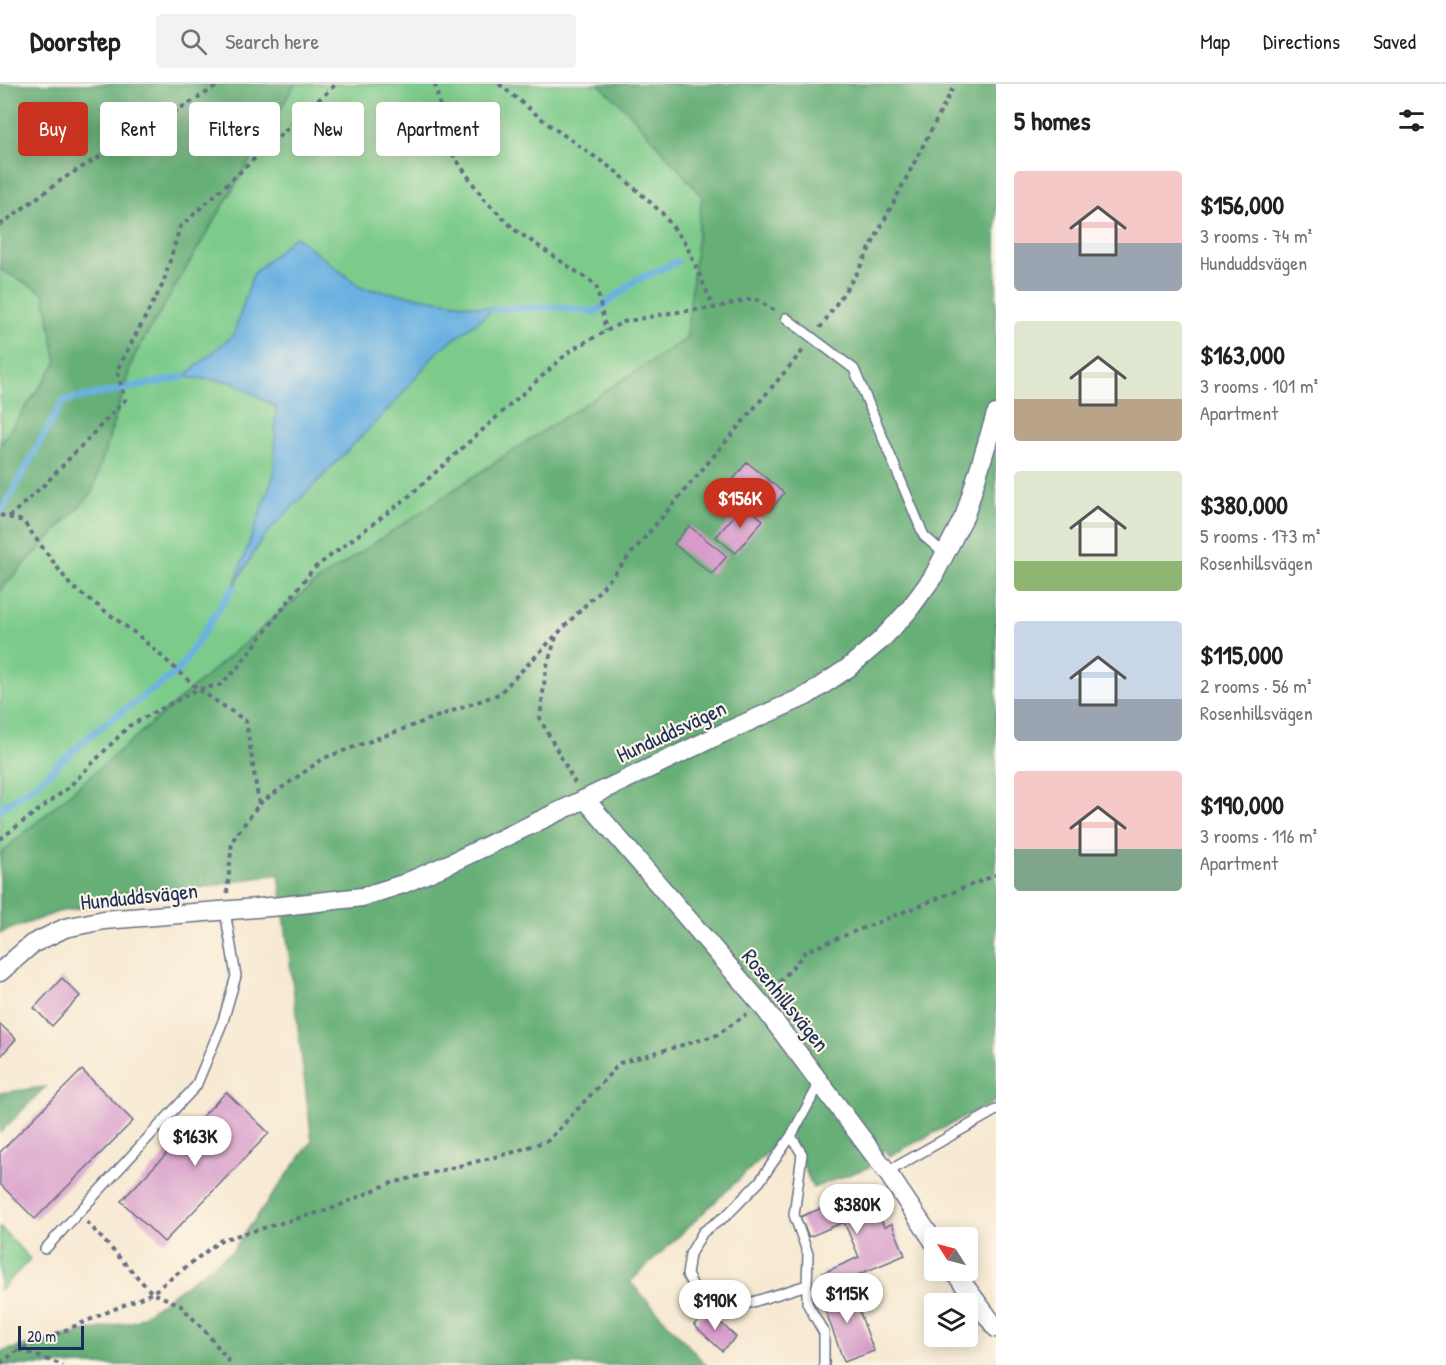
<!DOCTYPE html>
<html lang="en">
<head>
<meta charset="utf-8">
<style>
	:root { --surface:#fff; --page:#f2f2f2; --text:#202124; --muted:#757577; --line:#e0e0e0; --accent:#c8321e }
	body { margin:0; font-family:"Patrick Hand",sans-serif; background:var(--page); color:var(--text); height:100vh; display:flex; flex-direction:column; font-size:22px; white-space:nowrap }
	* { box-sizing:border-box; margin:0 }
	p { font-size:20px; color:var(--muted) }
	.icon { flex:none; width:33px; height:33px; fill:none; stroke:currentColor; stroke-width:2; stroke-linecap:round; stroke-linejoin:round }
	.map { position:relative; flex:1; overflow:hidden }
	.sheet { display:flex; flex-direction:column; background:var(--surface); width:450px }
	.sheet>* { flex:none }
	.banner { position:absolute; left:18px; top:18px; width:570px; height:54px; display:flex; gap:12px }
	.needle { width:39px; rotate:306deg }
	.controls { position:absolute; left:924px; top:1143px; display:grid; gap:12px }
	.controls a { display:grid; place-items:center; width:54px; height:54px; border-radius:6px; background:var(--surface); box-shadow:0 3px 15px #0003; font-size:30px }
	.scale { position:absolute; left:18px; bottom:15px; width:66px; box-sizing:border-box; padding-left:6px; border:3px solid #1b2f5e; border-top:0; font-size:16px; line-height:21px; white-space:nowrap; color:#1b2f5e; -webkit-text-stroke:4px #fcf5e5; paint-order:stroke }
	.price { position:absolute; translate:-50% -51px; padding:0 14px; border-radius:21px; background:#fff; color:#222; font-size:20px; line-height:39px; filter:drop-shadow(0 2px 3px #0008) }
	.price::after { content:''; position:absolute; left:50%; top:36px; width:18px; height:14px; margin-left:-9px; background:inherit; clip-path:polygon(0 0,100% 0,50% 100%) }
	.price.active { background:var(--accent); color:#fff }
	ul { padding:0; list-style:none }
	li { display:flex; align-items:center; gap:18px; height:150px; padding:0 18px }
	li span { display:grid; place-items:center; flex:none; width:168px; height:120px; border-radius:6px; color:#555 }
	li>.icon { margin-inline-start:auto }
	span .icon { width:72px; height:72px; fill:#fffc; stroke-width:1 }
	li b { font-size:26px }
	h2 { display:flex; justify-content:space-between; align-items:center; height:72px; padding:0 18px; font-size:26px }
	.chip { padding:0 21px; border-radius:6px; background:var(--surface); box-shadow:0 3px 15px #0003; font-size:21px; line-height:54px }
	.chip.active { background:var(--accent); color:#fff }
	header { display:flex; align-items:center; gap:36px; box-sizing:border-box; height:84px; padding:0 30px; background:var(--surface); border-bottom:2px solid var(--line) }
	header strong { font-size:28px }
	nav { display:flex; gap:33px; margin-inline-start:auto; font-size:21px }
	.search { width:420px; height:54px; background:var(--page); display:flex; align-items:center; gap:15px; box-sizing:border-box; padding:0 21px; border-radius:6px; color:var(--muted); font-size:22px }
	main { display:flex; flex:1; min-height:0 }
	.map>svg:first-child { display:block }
	.green { fill:#7dcb8b; stroke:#4c7d74; stroke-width:1.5 }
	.forest { fill:#66af77; stroke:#406f6a; stroke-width:1.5 }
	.water { fill:#6ab1e1; stroke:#4270a0; stroke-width:1.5 }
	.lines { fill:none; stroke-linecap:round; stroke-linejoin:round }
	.stream { stroke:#6ab1e1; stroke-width:7 }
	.building { fill:#d79aca }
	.service-casing { stroke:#687087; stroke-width:12 }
	.minor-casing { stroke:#687087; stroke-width:21 }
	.path { stroke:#687087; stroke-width:4; stroke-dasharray:4.5 4.5; stroke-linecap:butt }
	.service { stroke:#fff; stroke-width:9 }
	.minor { stroke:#fff; stroke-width:18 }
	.labels { text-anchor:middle; stroke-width:4.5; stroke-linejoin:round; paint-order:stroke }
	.street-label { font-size:22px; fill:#1b2f5e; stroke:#fcf5e5 }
</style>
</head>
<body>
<header>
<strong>Doorstep</strong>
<div class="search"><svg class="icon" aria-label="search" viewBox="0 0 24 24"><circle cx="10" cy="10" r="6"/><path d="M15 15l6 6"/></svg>Search here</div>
<nav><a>Map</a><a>Directions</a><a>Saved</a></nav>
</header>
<main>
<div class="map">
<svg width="996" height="1281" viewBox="0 0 996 1281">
	<rect width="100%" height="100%" fill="#fcf5e5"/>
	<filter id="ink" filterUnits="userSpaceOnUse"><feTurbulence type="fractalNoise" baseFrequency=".0167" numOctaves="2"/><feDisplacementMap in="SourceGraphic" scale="12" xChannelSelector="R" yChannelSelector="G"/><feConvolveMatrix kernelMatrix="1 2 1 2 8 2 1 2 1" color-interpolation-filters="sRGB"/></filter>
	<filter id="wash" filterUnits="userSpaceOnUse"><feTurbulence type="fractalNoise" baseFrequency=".008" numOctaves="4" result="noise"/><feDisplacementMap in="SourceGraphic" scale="24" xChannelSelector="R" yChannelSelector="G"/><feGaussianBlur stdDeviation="1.35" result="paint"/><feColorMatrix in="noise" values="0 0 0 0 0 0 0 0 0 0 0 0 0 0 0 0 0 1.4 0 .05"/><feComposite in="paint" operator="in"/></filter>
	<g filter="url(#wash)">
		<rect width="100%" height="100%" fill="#f7e9d2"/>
		<path class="green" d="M295,0H599L628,27L702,112L687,255L512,367L312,501L0,770V506L92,409L134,272Z
			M0,185L44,209L57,278L0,361Z
			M0,1143L30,1175L0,1206Z"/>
		<path class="forest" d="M0,0H295L134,272L92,409L0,506V361L57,278L44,209L0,185Z
			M599,0H996V1017L889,1072L883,1065L869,1083L813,1104L789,1048L630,1198L706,1281H0V1268L50,1255L136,1237L232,1167L312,1057L279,790L58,828L0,849V770L312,501L512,367L686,255L702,112L628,27Z
			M45,1003L0,1049V1009Z"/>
		<path class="water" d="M295,152L362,204L494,225L437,268L397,316L264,452L233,504L274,390L276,323L233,298L184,293L234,250L253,190Z"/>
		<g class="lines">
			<path class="stream" d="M494,225L555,223L595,228L637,196L677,178
				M0,430L63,317L184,293
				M0,725L35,701L98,645L178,587L233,504"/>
		</g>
		<g id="blocks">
			<path class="building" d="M747,378L784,409L770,427L732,397Z
				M744,420L763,436L736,469L716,453Z
				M689,442L727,472L712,490L674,460Z
				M62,894L80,912L52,942L34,924Z
				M0,940L16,955L0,973Z
				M82,986L133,1037L35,1135L0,1100V1068Z
				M226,1008L269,1049L164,1158L121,1117Z
				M869,1105L884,1143L892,1140L905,1171L829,1203L823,1189L859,1173L844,1138L809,1153L800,1133Z
				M850,1202L874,1267L844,1278L821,1214Z
				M708,1227L736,1253L722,1267L694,1241Z
				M972,1239L976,1250L968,1252V1240Z"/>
		</g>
	</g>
	<g filter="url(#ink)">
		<use href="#blocks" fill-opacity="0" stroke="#687087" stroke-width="1.5"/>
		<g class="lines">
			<g class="service-casing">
				<path id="service" d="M786,234L854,285L924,452L946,471
					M791,1052L802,1070L794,1131L808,1170L807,1201L743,1221L711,1220L696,1207L687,1191L690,1170L703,1148L727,1131L760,1097L791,1052L820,999
					M887,1088L996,1026
					M45,1165L196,1002L223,937L236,892L225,827
					M807,1201V1219L824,1249V1281"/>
			</g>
			<g class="minor-casing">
				<path id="minor" d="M585,715L762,921L887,1088L934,1158
					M0,888L32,860L65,844L104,836L282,822L362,813L403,800L451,779L721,650L806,612L848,584L881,556L908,527L933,493L965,431L996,330
					M953,1186L996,1244"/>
			</g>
			<path class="path" d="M435,0L449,65L483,114L515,146L596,201L606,247
				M499,0L548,40L618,89L662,129L686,160L714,224
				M0,141L64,94L221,0
				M820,244L857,189L955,0
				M0,431L23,437L71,502L139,552L198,605L246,637L259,720L232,757L227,809
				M9,433L47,398L125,316L117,286L163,200L180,143L336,0
				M556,553L546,585L540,635L575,699
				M259,720L324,674L499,610L603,503L805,264
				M0,755L68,704L129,642L198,605L220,601L235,587L313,485L407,414L571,266L623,238L670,229L714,224L754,214L775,227
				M774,905L806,867L996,791
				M87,1138L152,1209L179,1220L206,1248L232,1281
				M20,1266L63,1281
				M0,1279L19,1266L152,1209L221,1156L331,1125L388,1100L514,1068L549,1056L620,979L717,951L747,930"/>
			<use href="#service" class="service"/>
			<use href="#minor" class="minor"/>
		</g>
	</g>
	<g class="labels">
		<g class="street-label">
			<text transform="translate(671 647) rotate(-25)" y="8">Hunduddsvägen</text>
			<text transform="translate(139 812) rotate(-6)" y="8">Hunduddsvägen</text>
			<text transform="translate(786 916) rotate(51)" y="8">Rosenhillsvägen</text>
		</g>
	</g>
</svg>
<div class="controls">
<a><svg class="needle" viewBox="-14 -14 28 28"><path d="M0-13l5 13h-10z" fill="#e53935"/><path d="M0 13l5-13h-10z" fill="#757577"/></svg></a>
<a><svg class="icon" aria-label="layers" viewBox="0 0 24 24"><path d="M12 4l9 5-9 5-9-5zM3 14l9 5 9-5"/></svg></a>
</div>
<div class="scale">20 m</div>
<b class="price active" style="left:740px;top:445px">$156K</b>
<b class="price" style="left:195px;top:1083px">$163K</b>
<b class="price" style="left:857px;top:1151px">$380K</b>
<b class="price" style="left:847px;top:1240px">$115K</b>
<b class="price" style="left:715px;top:1247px">$190K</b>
<div class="banner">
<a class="chip active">Buy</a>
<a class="chip">Rent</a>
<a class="chip">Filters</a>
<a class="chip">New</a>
<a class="chip">Apartment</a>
</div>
</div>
<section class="sheet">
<h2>5 homes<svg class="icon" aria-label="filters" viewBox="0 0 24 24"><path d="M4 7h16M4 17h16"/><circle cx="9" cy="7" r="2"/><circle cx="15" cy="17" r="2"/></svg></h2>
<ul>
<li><span style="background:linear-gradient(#f6c9c9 60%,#9aa5b1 0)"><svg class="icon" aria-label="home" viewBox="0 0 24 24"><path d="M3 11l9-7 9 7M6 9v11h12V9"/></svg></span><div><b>$156,000</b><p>3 rooms · 74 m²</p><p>Hunduddsvägen</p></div></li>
<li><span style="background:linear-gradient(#dfe7d0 65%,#b9a48a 0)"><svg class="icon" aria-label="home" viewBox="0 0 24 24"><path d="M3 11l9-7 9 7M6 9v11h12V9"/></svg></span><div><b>$163,000</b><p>3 rooms · 101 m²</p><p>Apartment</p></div></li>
<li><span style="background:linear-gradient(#dfe7d0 75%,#8fb573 0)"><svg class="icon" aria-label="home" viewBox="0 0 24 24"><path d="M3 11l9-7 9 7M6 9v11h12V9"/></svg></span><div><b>$380,000</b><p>5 rooms · 173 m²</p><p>Rosenhillsvägen</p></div></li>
<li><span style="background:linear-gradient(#c9d6e8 65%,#9aa5b1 0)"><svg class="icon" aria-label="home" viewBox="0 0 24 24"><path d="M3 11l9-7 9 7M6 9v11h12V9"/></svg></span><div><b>$115,000</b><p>2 rooms · 56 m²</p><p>Rosenhillsvägen</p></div></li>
<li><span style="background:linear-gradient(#f6c9c9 65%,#7fa58c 0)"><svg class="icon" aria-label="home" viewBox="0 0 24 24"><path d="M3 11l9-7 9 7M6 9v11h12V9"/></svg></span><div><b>$190,000</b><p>3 rooms · 116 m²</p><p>Apartment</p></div></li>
</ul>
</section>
</main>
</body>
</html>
